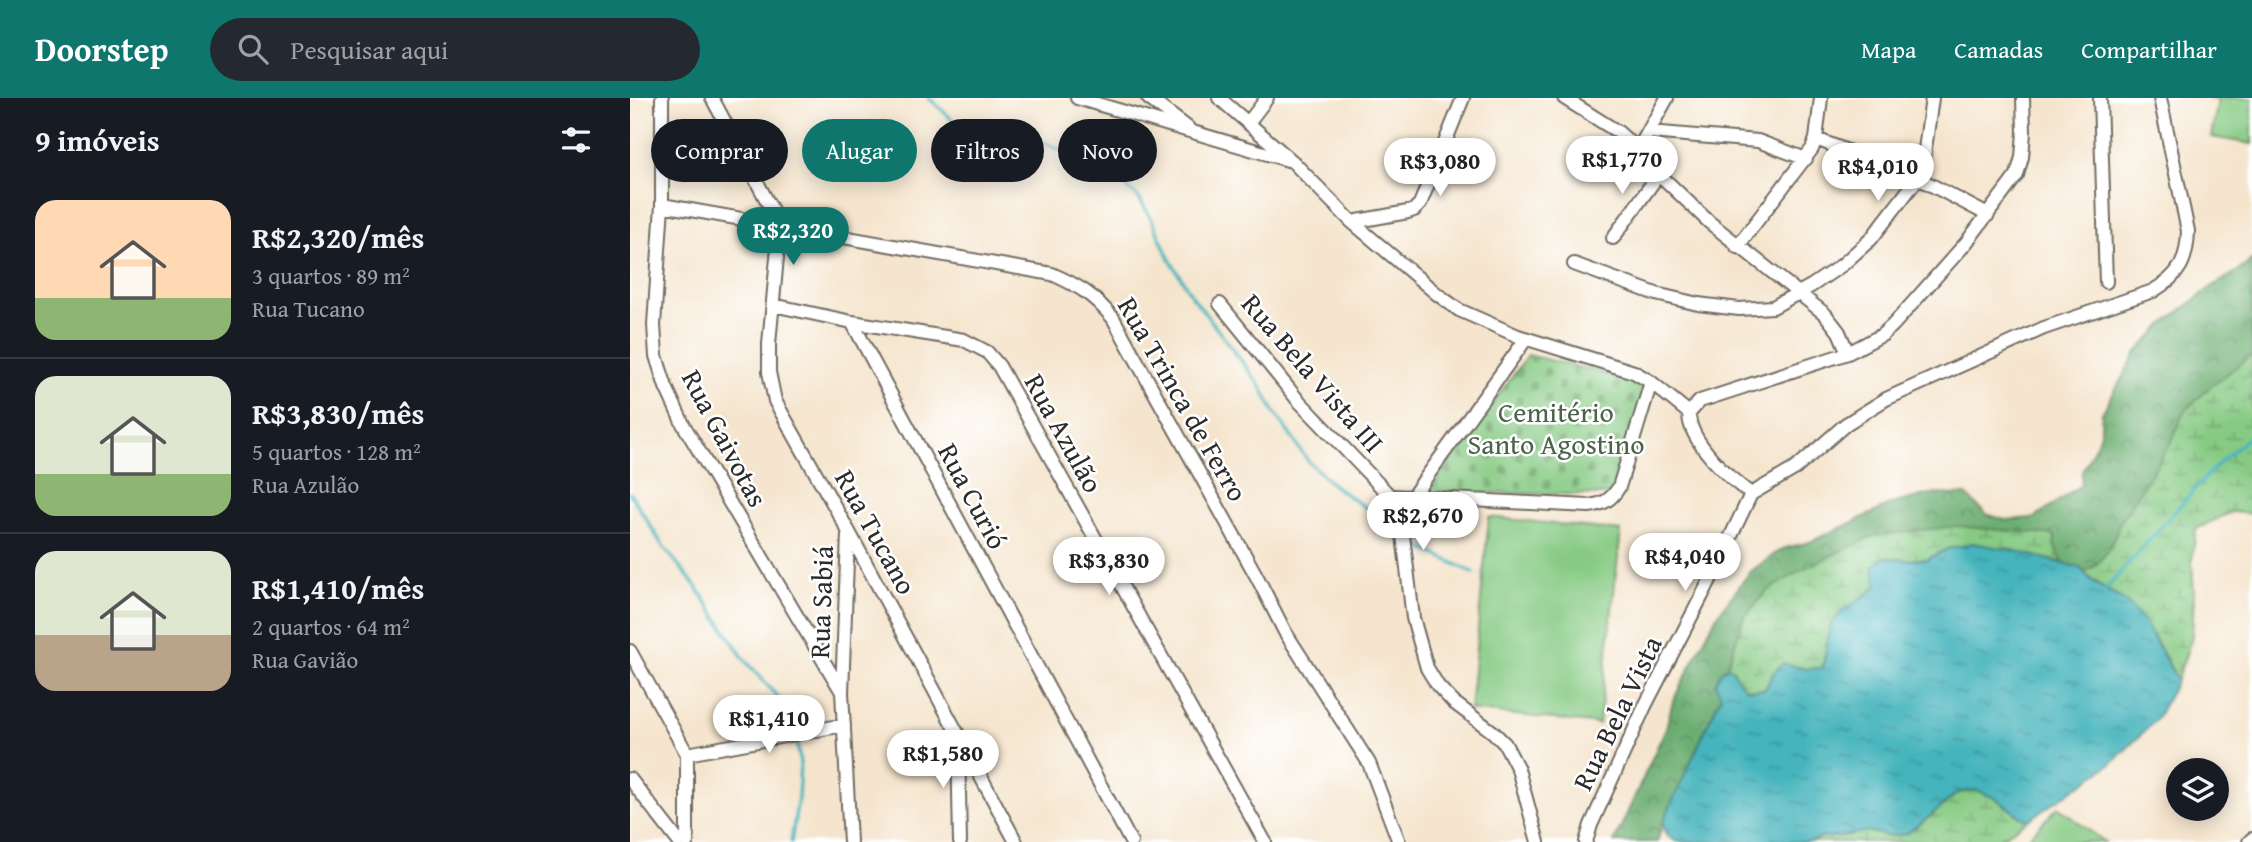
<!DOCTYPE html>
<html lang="pt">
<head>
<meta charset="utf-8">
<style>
	:root { --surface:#171b24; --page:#242831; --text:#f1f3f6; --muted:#9ea1a6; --line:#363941; --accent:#0f766e }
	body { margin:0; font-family:"Gentium Book Plus",serif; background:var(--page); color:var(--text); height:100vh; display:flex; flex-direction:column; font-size:26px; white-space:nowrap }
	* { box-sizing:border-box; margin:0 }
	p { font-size:23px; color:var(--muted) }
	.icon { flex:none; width:38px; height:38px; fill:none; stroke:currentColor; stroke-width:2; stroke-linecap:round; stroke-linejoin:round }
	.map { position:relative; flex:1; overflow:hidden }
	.side { display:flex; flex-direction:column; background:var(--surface); width:630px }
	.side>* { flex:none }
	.guide { position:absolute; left:21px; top:21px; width:665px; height:63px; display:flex; gap:14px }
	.fabs { position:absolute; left:1536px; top:660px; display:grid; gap:14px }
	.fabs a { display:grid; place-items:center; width:63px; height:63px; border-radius:50%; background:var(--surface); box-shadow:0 4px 18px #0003; font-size:35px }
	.price { position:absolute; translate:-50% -60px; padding:0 16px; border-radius:24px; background:#fff; color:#222; font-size:23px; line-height:46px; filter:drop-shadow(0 2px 4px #0008) }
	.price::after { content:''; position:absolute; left:50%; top:42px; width:21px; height:16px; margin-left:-10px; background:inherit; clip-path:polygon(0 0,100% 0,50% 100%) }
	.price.active { background:var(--accent); color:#fff }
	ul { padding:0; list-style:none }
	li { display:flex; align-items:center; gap:21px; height:175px; padding:0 35px }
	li+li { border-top:2px solid var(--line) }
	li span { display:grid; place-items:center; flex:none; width:196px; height:140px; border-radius:21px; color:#555 }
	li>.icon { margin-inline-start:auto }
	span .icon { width:84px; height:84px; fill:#fffc; stroke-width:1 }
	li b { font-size:30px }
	h2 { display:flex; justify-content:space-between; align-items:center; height:84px; padding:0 35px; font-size:30px }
	.chip { padding:0 24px; border-radius:32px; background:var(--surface); box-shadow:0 4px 18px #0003; font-size:24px; line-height:63px }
	.chip.active { background:var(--accent); color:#fff }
	header { display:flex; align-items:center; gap:42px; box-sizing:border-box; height:98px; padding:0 35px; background:var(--accent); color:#fff }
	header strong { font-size:33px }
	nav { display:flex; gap:38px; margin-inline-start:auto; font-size:24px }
	.search { width:490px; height:63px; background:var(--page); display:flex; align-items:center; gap:18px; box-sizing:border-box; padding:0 24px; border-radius:38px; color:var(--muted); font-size:26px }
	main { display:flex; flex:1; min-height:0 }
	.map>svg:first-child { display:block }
	.forest { fill:url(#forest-crowns); stroke:#4c6c4e; stroke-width:2 }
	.wetland { fill:url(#wetland-marsh); stroke:#587a57; stroke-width:2 }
	.cemetery { fill:url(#cemetery-stones); stroke:#587a57; stroke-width:2 }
	.pitch { fill:#86ca83; stroke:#587a57; stroke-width:2 }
	.water { fill:url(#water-ripples); stroke:#387074; stroke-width:2 }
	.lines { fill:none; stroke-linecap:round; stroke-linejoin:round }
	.stream { stroke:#44b4bc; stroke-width:3.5 }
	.street-casing { stroke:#726c64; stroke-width:16 }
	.street { stroke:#fff; stroke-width:12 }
	.labels { text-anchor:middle; stroke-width:5; stroke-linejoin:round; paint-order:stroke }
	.street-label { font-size:28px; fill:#2b2b2b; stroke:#fff }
	.park-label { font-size:28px; fill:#4b634a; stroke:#fff }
</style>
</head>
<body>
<header>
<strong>Doorstep</strong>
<div class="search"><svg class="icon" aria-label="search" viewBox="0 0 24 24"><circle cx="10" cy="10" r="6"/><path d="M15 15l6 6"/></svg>Pesquisar aqui</div>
<nav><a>Mapa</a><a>Camadas</a><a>Compartilhar</a></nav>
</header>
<main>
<section class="side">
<h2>9 imóveis<svg class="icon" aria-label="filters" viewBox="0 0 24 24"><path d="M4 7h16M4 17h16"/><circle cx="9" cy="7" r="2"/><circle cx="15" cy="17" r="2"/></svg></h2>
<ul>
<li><span style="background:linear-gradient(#ffd9b3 70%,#8fb573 0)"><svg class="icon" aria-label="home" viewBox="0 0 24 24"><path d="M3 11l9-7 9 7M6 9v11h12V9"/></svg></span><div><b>R$2,320/mês</b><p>3 quartos · 89 m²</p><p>Rua Tucano</p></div></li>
<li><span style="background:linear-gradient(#dfe7d0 70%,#8fb573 0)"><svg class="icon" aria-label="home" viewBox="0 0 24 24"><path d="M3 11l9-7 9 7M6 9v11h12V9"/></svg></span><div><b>R$3,830/mês</b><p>5 quartos · 128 m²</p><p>Rua Azulão</p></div></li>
<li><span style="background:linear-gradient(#dfe7d0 60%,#b9a48a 0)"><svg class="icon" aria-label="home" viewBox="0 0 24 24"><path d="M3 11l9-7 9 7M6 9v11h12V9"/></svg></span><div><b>R$1,410/mês</b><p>2 quartos · 64 m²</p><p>Rua Gavião</p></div></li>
</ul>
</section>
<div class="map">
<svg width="1622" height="744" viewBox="0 0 1622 744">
	<defs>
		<pattern id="forest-crowns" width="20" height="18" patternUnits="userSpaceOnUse" patternTransform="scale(1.75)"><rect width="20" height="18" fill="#6cae71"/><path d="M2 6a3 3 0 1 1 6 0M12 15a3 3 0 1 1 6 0" fill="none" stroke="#598e5d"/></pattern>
		<pattern id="wetland-marsh" width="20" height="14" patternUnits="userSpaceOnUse" patternTransform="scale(1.75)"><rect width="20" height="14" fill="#86ca83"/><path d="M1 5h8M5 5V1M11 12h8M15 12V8" fill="none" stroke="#6ea46b"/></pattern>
		<pattern id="cemetery-stones" width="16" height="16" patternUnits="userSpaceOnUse" patternTransform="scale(1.75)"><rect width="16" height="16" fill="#86ca83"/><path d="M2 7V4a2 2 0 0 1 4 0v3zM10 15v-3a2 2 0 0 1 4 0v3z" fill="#6ea46b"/></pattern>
		<pattern id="water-ripples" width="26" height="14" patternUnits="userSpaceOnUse" patternTransform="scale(1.75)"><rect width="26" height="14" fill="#44b4bc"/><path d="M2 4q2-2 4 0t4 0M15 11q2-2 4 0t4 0" fill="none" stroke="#399399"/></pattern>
	</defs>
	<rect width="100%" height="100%" fill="#fff"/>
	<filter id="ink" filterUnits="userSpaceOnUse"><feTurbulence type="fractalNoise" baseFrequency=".0143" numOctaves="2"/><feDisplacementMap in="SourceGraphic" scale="14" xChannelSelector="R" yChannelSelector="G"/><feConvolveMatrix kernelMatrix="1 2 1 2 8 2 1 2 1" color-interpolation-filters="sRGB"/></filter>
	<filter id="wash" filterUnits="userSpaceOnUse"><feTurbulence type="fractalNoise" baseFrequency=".00686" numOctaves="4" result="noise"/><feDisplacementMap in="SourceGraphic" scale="28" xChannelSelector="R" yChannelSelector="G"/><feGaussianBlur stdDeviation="1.57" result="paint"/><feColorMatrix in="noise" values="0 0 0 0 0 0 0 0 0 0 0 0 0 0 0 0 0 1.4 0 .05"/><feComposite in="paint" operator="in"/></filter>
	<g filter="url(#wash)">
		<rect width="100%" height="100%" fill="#f5e5ce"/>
		<path class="forest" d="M1622,161V257L1580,289L1554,314L1542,343L1489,426C1484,445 1472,467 1454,474L1450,470L1433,465L1424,447L1425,437L1243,438L1173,471L1137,493L1114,520L1097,569L1093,571L1085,585L1091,598L1033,724L1027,744H984L1036,630L1043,603L1086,519L1120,474L1152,451L1180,444L1262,406L1299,396L1336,397L1356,416L1375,422L1404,420L1451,387L1452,373L1470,339L1472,315L1506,255L1535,225L1580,190L1614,169Z"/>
		<path class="wetland" d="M1622,257V416L1601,414L1566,431L1562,463L1564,497L1562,539L1547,582C1533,555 1519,524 1495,504C1482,493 1466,487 1454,474C1472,467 1484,445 1489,426L1542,343L1554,314L1580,289Z
			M1327,428L1425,437L1424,447L1433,465L1343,446L1317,451L1298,461L1277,462L1254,459L1246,479L1247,488L1237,498L1211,515L1195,555L1192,570L1176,571L1161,568L1144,574L1135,591C1113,594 1112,589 1102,570L1097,569L1114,519L1137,493L1173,471L1243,438Z
			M1346,692L1365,700L1391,719L1399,722L1364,744H1181L1192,739H1208L1237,733L1258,738L1276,736L1298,720L1327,695Z"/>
		<path class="cemetery" d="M898,257L1019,286L988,397L798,394Z"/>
		<path class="pitch" d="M1578,0H1622V46L1581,39L1588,2Z
			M859,419L991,433L969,626L840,612Z
			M1428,709L1475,744H1394Z"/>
		<path class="water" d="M1343,445L1386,453L1450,470L1462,483L1497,505L1515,525L1547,582L1526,622L1481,666L1399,722L1391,719L1365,700L1346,692L1327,695L1298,720L1276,736L1258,738L1237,733L1208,739H1192L1181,744H1048C1037,740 1035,736 1033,724L1091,598L1085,585C1089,577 1092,568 1102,570C1112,589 1113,594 1135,591L1144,574L1153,565L1176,571L1192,570C1198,557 1194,540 1201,527C1210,510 1234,501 1247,488L1243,469L1254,459L1277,462L1298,461L1317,451Z"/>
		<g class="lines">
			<path class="stream" d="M299,0L330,29L360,39L404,40L467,69L487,81L501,93L509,100L522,122L539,160L562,198L632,290L643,312L678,363L703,387L769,433
				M0,395L33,448L68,491L114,561L146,597L160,619L166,637L170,665L168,701L161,744
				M778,440L794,451L844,475
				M1474,493L1582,372L1622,336"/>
		</g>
	</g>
	<g filter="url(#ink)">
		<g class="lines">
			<g class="street-casing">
				<path id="street" d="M32,0V107L24,227L26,258L36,289L53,326L212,594
					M82,0L150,127
					M447,0L658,62
					M518,0L558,30
					M589,0L662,63L722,124L807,196L829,212L888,238L1004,274L1021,284L1059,315C1058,343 1099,380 1121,396
					M934,0L988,34L1008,52L1029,76L1079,124L1195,216L1209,234L1218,255
					M1470,0L1476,184
					M618,25L637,0
					M1019,34L1128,43L1176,61
					M1186,41L1288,80L1358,117
					M1008,52L1037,0
					M32,107L422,176C451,189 462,196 483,220L627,479L655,534L739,665L769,744
					M722,124L778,114L784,112L790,106L833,0
					M150,127L139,246V274L145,303L219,434L386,744
					M983,140L1029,76
					M1107,149L1182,51L1186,41L1191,0
					M944,166L1026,196L1068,206L1109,211L1143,209L1181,188L1212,167L1241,141L1288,80L1294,59L1302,0
					M590,206L667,301L760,398L772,429L783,520L797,570L808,588L823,604L863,634L875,646L888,671L908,744
					M143,207L222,224L334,242L357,254L369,268L635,744
					M222,224L501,744
					M1059,315L1070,303L1218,255L1252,237L1263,227L1336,145L1387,77L1392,59L1394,34L1393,0
					M1121,396L1166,370L1216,326L1256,301L1414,230L1523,193C1550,177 1557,163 1558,133L1530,0
					M760,398L959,408C974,406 981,402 989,389L1021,284
					M782,399L896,241
					M218,437L212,594L220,744
					M0,553L57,656V744
					M328,642L330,744
					M57,656L214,627
					M0,681L49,744
					M956,744L961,727L1015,608L1079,484L1121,396
					M1619,744L1622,741"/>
			</g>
			<use href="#street" class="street"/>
		</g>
	</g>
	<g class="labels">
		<g class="street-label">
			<text transform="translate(683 275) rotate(49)" y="10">Rua Bela Vista III</text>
			<text transform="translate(553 301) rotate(60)" y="10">Rua Trinca de Ferro</text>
			<text transform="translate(434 335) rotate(61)" y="10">Rua Azulão</text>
			<text transform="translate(95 340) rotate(62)" y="10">Rua Gaivotas</text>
			<text transform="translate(343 398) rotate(62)" y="10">Rua Curió</text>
			<text transform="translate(246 434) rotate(61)" y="10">Rua Tucano</text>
			<text transform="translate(191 504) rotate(-88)" y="10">Rua Sabiá</text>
			<text transform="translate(987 615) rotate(-64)" y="10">Rua Bela Vista</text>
		</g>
		<g class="park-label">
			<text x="926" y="324">Cemitério<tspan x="926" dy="32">Santo Agostino</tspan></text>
		</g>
	</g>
</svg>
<div class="fabs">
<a><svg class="icon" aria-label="layers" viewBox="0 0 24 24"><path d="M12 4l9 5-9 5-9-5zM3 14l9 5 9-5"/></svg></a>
</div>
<b class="price" style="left:992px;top:98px">R$1,770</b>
<b class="price" style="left:810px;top:100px">R$3,080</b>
<b class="price" style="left:1248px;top:105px">R$4,010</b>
<b class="price active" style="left:163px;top:169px">R$2,320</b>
<b class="price" style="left:793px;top:454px">R$2,670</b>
<b class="price" style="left:1055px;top:495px">R$4,040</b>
<b class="price" style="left:479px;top:499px">R$3,830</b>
<b class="price" style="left:139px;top:657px">R$1,410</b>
<b class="price" style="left:313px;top:692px">R$1,580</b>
<div class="guide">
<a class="chip">Comprar</a>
<a class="chip active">Alugar</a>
<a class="chip">Filtros</a>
<a class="chip">Novo</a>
</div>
</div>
</main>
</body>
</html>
